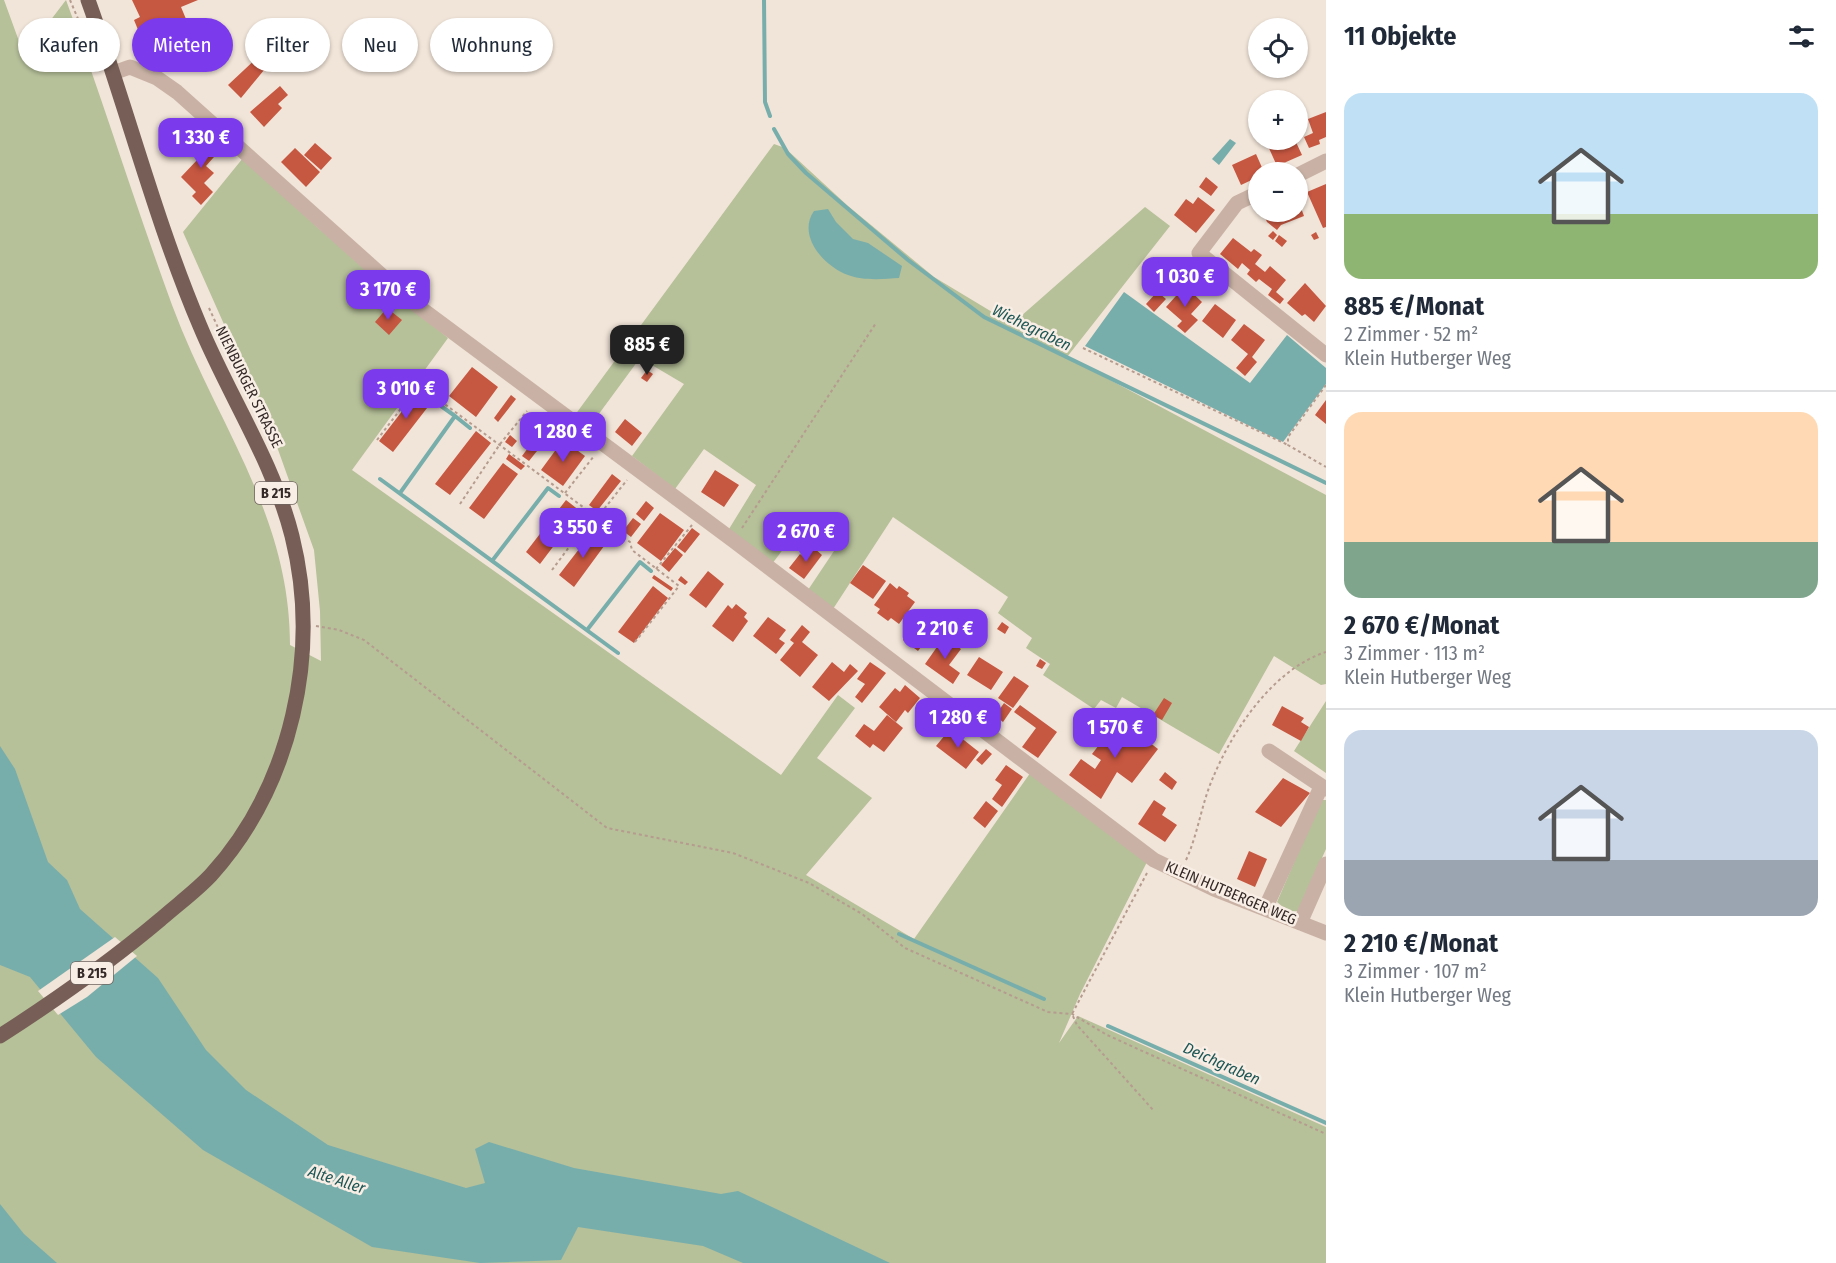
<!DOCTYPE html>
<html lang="de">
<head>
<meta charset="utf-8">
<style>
	:root { --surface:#fff; --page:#f2f2f3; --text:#1f2937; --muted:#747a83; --line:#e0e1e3; --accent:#7c3aed }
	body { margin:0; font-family:"Fira Sans Condensed",sans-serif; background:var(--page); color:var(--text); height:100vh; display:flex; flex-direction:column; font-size:22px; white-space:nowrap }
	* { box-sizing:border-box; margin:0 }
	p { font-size:20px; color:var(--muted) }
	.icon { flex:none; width:33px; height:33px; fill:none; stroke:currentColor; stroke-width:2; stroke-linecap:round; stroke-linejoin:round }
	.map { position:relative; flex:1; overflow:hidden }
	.panel { display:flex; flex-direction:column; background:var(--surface); width:510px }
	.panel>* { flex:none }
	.hud { position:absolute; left:18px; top:18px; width:570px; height:54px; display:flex; gap:12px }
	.fabs { position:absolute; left:1248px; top:18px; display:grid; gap:12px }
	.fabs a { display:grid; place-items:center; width:60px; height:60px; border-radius:50%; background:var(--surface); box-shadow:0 2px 4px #0004; font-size:30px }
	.price { position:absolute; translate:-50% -51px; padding:0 14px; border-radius:12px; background:var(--accent); color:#fff; font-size:20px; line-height:39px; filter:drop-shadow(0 2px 3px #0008) }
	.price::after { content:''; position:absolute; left:50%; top:36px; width:18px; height:14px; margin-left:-9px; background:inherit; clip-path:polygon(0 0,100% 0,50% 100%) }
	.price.active { background:#222; color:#fff }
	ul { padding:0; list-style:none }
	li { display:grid; align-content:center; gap:12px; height:318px; padding:0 18px }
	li+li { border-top:2px solid var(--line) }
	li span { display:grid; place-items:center; height:186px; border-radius:18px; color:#555 }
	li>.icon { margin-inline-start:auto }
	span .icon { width:108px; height:108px; fill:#fffc; stroke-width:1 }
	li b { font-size:26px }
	h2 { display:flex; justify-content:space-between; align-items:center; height:72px; padding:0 18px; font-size:26px }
	.tag { padding:0 21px; border-radius:27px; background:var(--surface); box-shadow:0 2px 4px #0004; font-size:21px; line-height:54px }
	.tag.active { background:var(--accent); color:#fff }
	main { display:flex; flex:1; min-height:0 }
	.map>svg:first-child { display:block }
	.green { fill:#b6c099 }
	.water { fill:#77aeac }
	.pier { fill:#f1e4d8 }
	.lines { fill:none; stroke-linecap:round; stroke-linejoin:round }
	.stream { stroke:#77aeac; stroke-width:4 }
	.building { fill:#c65741 }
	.path { stroke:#b59c8f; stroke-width:2; stroke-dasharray:3 3; stroke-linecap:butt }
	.minor { stroke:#c9b2a5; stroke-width:15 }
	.major { stroke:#775f57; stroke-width:15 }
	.labels { text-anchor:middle; stroke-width:5; stroke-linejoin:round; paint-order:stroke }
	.shield { fill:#f9eee5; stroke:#6f645f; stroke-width:1.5 }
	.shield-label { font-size:14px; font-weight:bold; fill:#342926 }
	.street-label { font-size:15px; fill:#342926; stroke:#f9eee5 }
	.water-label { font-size:16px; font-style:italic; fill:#1c5655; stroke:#f9eee5 }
</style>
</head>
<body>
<main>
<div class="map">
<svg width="1326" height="1263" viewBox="0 0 1326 1263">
	<rect width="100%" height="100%" fill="#f1e4d8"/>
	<path class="green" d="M0,0H4L24,55L66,0C103,101 135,204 172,305C215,422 290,513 290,645L321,661L320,611L314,550L271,430L183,232L243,158L317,227L448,338L352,470L781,775L838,695L855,708L817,758L872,798L806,875L914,939L1033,769L1148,860L1080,994L1059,1043L1078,1016L1326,1127V1263H0Z
		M774,144L785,148L848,206L934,277L1012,324L1145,207L1170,226L1067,357L1326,495V684L1321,685L1274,656L1219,754L1122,697L1116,708L1101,700L1094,709L1043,675L1050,664L1026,648L1032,638L998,613L1008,597L893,517L833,609L808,590L836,548L802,524L772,564L729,529L756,485L704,449L675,489L632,456L684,384L640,358L590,426L575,415Z
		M1326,701V773L1294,751Z
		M1321,800H1326V849L1298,911L1289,912L1277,902Z"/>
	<path class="water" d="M1230,139L1236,143L1219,165L1212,159Z
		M828,209L836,222L853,239L868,243L902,266L899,278C884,279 863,281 848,275C823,266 797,235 814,211Z
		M1124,292L1250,383L1287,335L1326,368V384L1283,442L1085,346Z
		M0,746L15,769L48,862L67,880L80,909L158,978L206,1050L246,1090L328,1145L466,1188L485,1183L475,1149L489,1142L574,1168L721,1194L738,1191L890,1263H743L703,1246L578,1227L561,1260L480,1263L372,1247L203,1150L96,1057L30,977L0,965Z
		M0,1204L24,1234L57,1263H0Z"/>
	<path class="pier" d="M115,937L137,956L87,997L58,1015L38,991Z"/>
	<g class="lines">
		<path class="stream" d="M764,0L765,102L770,116
			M774,129L788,154L806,173L908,260L984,317L1326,483
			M441,406L455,416
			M380,479L618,653
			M400,493L455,416L470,428
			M492,561L548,488L559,496
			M587,630L640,562L651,571
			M899,934L1044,999
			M1108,1026L1326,1123"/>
	</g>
	<path class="building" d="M132,0H198L181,7L186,19L155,32L157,36L143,42L134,20L140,17Z
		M260,55L269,64L241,98L228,85Z
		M280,86L288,95L278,104L282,108L264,127L250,112Z
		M1326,112V137L1319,140L1320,144L1309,148L1304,137L1313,133L1308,119Z
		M206,135L221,149L206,166L214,173L204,183L213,192L201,205L192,196L196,192L181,177L198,159L190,152Z
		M1281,140H1295L1302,155L1277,166L1268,146Z
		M315,143L332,158L321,170L304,155Z
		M295,148L320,172L306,187L281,162Z
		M1256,154L1264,172H1258V177L1241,185L1232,165Z
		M1206,177L1218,187L1211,196L1199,187Z
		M1326,184V227L1323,228L1307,192Z
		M1198,197L1215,210L1196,233L1174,215L1186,199L1193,204Z
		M1298,200L1304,216L1281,225L1277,230L1267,222L1263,213L1267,212H1298Z
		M1273,231L1277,235L1273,240L1268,236Z
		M1316,232L1319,238L1314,240L1311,235Z
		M1279,235L1287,241L1282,247L1275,241Z
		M1233,238L1251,252L1254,249L1262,255L1255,264L1265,272L1270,266L1286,280L1276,292L1284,299L1280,304L1268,295L1272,289L1259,279L1256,282L1247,274L1250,270L1242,263L1238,269L1220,254Z
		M1160,260L1176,275L1160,294L1166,299L1154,312L1146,304L1157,292L1143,279Z
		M1305,283L1326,306L1314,322L1305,314L1302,316L1287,303Z
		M1185,286L1202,302L1191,314L1198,320L1185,333L1177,326L1182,321L1166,307Z
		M1215,304L1236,320L1223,338L1202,321Z
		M387,308L402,320L389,335L375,322Z
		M1244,324L1265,340L1252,357L1257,362L1245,376L1236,368L1248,354L1231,340Z
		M472,367L498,387L476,417L449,396Z
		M647,370L653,374L647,382L641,378Z
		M420,388L434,399L393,452L379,441Z
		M511,395L516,399L498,422L494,418Z
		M1326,400V424L1315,415Z
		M548,419L556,426L544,442L536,436Z
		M625,419L642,433L632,446L615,432Z
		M476,431L491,443L450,495L435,484Z
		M510,435L517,441L512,447L505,442Z
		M534,440L541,446L529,461L522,456Z
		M563,440L585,456L563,486L541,470Z
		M509,454L525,466L521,470L506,459Z
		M503,463L518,474L484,519L469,508Z
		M715,470L739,485L724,507L701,492Z
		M612,474L621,481L597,511L589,505Z
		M566,500L580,511L540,564L526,552Z
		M646,501L654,508L644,521L636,514Z
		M660,513L684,530L661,561L637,543Z
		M633,518L641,524L631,537L623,531Z
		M599,525L618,539L616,541L597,528Z
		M692,528L700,534L685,553L677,547Z
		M593,531L607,542L574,587L559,575Z
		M675,548L683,555L669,572L661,565Z
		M814,548L822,555L804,579L789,568L800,554L805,558Z
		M863,565L886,581L873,599L850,583Z
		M708,571L724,584L706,608L689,595Z
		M654,575L673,588L671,591L652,578Z
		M681,576L688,582L685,585L678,580Z
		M890,583L897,589L899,586L909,593L907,596L915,602L899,624L891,618L888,621L877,613L880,609L874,605Z
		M653,586L668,598L634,643L618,632Z
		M736,604L747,613L744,617L748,621L733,642L712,626L728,605L732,609Z
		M916,611L923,616L914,624L930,635L918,651L903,640L912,627L907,624Z
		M768,617L786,630L779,639L785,643L776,654L753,636Z
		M1002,622L1009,627L1005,634L997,629Z
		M972,624L980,627L974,641L966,639Z
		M802,625L810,632L802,642L818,655L800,677L780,660L794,643L790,640Z
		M944,637L961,649L949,665L960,673L953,684L925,664Z
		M979,657L1003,672L991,690L967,675Z
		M1040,659L1046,663L1042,669L1036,666Z
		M832,662L844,672L850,664L858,671L829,701L812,687Z
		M870,662L886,673L862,703L855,697L865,684L857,679Z
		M1014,676L1029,686L1013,708L998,698Z
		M905,685L920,698L908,713L905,710L896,722L879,707L895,688L900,692Z
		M1164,698L1172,703L1162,720L1153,715Z
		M1004,703L1012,709L1003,722L995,716Z
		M1020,705L1057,732L1038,758L1022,747L1036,728L1014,712Z
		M1282,706L1304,718L1301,722L1309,727L1301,741L1272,725Z
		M887,715L903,728L884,752L873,744L870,748L855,736L864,724L874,731Z
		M939,718L946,723L939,732L932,728Z
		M1119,719L1158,749L1132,783L1117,772L1101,799L1069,775L1081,759L1095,769L1101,760L1092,754Z
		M950,729L979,752L966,769L936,746Z
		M986,749L992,754L982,765L976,760Z
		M1006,765L1023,777L1002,807L992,799L1002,785L995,780Z
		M1165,772L1177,782L1172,790L1159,780Z
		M1283,778L1310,793L1281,827L1255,812Z
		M1154,800L1166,808L1162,815L1177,825L1165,842L1138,824Z
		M986,801L998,811L985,828L973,818Z
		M1249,851L1267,859L1255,887L1237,879Z"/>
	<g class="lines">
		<path class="path" d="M70,0L82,28
			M209,308L243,382
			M1083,348L1288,445
			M1326,385L1288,437V445L1326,467
			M377,440L419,385L630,542L632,550L679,586L635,642
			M565,493L594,456
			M460,504L500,444L527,411
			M597,518L627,480
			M742,528L876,323
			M656,569L692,525
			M552,570L593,515
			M316,626L339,630L364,640L607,828L733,853L809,883L862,914L905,948L1048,1012L1072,1014L1107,1035L1326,1134
			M1186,860C1198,834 1201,806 1212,780C1232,731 1273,669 1326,652
			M1147,873L1072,1014L1077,1025L1154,1111"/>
		<path class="minor" d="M113,73L130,67L157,78L177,92L407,298L734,541L1154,860L1214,889L1326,933
			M1298,175L1326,161
			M1258,193L1237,203L1199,253L1326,355
			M1269,751L1326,789
			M1265,909L1321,787
			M1300,923L1326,864"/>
		<path class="major" d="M0,1036C56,1000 110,962 161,919C178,904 196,891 211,875C292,785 321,652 292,536C273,461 229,396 200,326C155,220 127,108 88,0"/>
	</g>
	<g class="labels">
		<g class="shield">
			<rect x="255" y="482" width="42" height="22" rx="4.5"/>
			<rect x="71" y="962" width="42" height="22" rx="4.5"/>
		</g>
		<g class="shield-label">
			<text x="276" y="498">B 215</text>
			<text x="92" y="978">B 215</text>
		</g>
		<g class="street-label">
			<text transform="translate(249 387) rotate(64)" y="5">NIENBURGER STRASSE</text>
			<text transform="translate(1231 893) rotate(23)" y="5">KLEIN HUTBERGER WEG</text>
		</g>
		<g class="water-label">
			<text transform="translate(1032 327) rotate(26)" y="6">Wiehegraben</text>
			<text transform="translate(1222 1063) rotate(24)" y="6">Deichgraben</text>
			<text transform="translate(337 1179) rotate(18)" y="6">Alte Aller</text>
		</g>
	</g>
</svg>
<div class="fabs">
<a><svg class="icon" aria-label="locate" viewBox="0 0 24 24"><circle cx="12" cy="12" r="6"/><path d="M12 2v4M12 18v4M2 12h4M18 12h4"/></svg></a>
<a>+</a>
<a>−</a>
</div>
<b class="price" style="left:201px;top:169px">1 330 €</b>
<b class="price" style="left:1185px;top:308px">1 030 €</b>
<b class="price" style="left:388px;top:321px">3 170 €</b>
<b class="price active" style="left:647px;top:376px">885 €</b>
<b class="price" style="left:406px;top:420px">3 010 €</b>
<b class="price" style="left:563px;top:463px">1 280 €</b>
<b class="price" style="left:583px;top:559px">3 550 €</b>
<b class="price" style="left:806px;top:563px">2 670 €</b>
<b class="price" style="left:945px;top:660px">2 210 €</b>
<b class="price" style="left:958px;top:749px">1 280 €</b>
<b class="price" style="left:1115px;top:759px">1 570 €</b>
<div class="hud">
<a class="tag">Kaufen</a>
<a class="tag active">Mieten</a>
<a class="tag">Filter</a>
<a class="tag">Neu</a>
<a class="tag">Wohnung</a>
</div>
</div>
<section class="panel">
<h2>11 Objekte<svg class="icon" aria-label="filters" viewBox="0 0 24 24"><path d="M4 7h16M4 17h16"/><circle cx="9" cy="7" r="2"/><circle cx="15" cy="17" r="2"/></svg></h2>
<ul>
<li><span style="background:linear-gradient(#bfe0f5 65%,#8fb573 0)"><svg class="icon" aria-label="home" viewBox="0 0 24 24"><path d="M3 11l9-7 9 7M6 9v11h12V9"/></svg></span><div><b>885 €/Monat</b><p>2 Zimmer · 52 m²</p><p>Klein Hutberger Weg</p></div></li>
<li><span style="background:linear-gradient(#ffd9b3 70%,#7fa58c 0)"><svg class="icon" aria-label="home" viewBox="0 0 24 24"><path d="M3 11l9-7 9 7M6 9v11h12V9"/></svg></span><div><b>2 670 €/Monat</b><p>3 Zimmer · 113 m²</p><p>Klein Hutberger Weg</p></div></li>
<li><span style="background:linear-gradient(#c9d6e8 70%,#9aa5b1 0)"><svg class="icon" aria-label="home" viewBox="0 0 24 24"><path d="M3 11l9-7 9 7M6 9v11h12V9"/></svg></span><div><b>2 210 €/Monat</b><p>3 Zimmer · 107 m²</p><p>Klein Hutberger Weg</p></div></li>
</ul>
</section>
</main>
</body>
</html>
